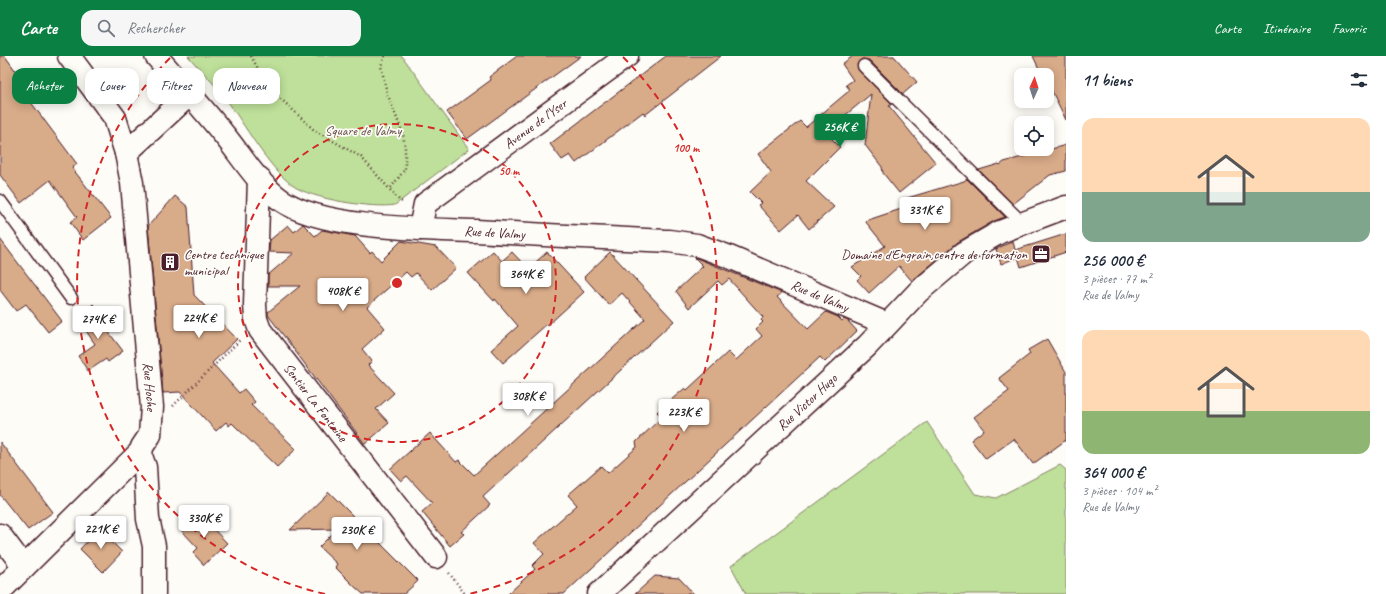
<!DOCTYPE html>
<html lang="fr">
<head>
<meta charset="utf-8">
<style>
	:root { --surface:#fff; --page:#f6f6f7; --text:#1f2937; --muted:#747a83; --accent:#0b8043 }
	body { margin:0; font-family:Caveat,sans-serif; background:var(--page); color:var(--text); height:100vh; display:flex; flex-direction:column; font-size:15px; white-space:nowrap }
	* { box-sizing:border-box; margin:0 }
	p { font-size:13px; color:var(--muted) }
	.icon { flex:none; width:22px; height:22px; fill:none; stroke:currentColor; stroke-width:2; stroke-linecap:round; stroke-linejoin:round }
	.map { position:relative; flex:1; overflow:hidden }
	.panel { display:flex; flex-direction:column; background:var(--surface); width:320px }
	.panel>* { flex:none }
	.guide { position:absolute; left:12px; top:12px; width:380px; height:36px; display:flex; gap:8px }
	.needle { width:26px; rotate:3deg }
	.buttons { position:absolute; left:1014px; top:12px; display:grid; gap:8px }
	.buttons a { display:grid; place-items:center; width:40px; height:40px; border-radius:8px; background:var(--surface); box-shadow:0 2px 10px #0003; font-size:20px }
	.price { position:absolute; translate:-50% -34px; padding:0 9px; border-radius:4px; background:#fff; color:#222; font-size:13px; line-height:26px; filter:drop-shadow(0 1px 2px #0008) }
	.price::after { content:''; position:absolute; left:50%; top:24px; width:12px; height:9px; margin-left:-6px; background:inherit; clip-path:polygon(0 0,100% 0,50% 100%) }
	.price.selected { background:var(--accent); color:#fff }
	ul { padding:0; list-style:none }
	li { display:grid; align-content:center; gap:8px; height:212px; padding:0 16px }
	li span { display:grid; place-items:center; height:124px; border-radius:12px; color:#555 }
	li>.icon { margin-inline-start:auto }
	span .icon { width:72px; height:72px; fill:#fffc; stroke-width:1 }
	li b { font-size:17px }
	h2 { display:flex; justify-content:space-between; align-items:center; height:48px; padding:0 16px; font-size:17px }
	.tag { padding:0 14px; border-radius:12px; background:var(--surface); box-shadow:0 2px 10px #0003; font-size:14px; line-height:36px }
	.tag.selected { background:var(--accent); color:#fff }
	header { display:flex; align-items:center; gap:24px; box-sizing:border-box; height:56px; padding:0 20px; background:var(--accent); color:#fff }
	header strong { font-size:19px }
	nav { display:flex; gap:22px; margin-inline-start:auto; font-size:14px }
	.search { width:280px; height:36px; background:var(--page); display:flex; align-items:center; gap:10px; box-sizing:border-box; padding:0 14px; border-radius:12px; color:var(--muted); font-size:15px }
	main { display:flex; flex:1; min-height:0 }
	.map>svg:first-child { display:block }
	.green { fill:#bee09a; stroke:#848062 }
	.building { fill:#d8ab89; stroke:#4a1f2b }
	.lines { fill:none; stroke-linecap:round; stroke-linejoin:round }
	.service-casing { stroke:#4a1f2b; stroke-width:15 }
	.minor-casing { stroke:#4a1f2b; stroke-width:25 }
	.path { stroke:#4a1f2b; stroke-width:2.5; stroke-dasharray:1 3; stroke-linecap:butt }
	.service { stroke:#fdfcf7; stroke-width:12 }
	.minor { stroke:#fdfcf7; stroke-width:22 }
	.ring { fill:none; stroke:#d62828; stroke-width:2; stroke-dasharray:7 5 }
	.labels { text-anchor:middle; stroke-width:3.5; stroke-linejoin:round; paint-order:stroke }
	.street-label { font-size:14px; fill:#4a1f2b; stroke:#fdfcf7 }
	.park-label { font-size:14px; fill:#674f47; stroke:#fdfcf7 }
	.poi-label { font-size:14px; fill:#4a1f2b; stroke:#fdfcf7; text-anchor:start }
	.centre { fill:#d62828; stroke:#fdfcf7; stroke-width:2 }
	.ring-label { font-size:12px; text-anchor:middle; font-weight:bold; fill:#d62828; stroke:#fdfcf7; stroke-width:3.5; stroke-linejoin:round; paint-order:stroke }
</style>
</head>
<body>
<header>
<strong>Carte</strong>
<div class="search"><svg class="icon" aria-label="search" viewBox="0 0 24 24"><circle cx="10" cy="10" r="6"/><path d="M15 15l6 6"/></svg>Rechercher</div>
<nav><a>Carte</a><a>Itinéraire</a><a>Favoris</a></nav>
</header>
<main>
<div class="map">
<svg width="1066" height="538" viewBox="0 0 1066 538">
	<rect width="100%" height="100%" fill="#fdfcf7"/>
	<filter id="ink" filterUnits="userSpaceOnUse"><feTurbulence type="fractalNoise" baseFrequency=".025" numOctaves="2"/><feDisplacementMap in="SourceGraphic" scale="8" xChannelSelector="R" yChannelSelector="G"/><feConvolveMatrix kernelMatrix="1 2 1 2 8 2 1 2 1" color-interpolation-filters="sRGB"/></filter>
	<g filter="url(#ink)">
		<path class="green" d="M188,0H402L469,93L395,149C374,153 310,143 292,129C267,110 245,69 226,43C215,28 200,14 188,0Z
			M927,366L975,438L996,442L1060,409L1066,414V538H746L731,510Z"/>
		<path class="building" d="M0,0H5L32,38L27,41L77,108L72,112L111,162L83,184L70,166L77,161L50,124L21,147L0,119Z
			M517,0H581L467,83L447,56L491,24L489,21Z
			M666,0H721L645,59L643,56L576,107L570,99L562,104L550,88Z
			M853,0H894L917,26L903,38L869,4L862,3L857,8L859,15L892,48L889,50L936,107L899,137L883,117L882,111L865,89L871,38L825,76L840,91L806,125L834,151L809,173L798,159L781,174L758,149L761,147L750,136L771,116L758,98L800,65L806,71L850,34L846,29L853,24L842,8Z
			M1033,0H1066V64L1047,25V19H1042Z
			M1066,89V115L1050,119L1013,148L979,114L999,108L1000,109L1004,106Z
			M967,123L1005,161L994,165L958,186L912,225L899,210L869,237L857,224L861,220L852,211L885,190L865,165L910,150L904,143L964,125Z
			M175,140L188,151L194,239L237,283L212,307L239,337L244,333L255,346L251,349L296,393L277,411L232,367L229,370L226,366L216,375L180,336L163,337L148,170Z
			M303,168L315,180L322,174L355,180L370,197L372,195L381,205L401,185L436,191L456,212L432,234L416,217L411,221L406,216L367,251L385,272L362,293L372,305L368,309L394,337L376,353L389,367L365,388L268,259V256L300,230H268V219L294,197L269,196L270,184L288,169L294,176Z
			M1066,178V196L1021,211L1018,201L1001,208L996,193L1013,185L1015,194Z
			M0,183L62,265L48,276L26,248L16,255L0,234Z
			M493,195L502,205L512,196L528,213L547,196L584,236L548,269L547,268L503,307L491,294L518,270L495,243L494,245L468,217Z
			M610,196L674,265L483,441L490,449L461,476L464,478L450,490L422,456L432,447L407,420L401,425L390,413L430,377L456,406L459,404L474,419L645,263L622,237L609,249L584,221Z
			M694,201L782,237L777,241L808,273L826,256L838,261L842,265L844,263L848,265L857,275L825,306L820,301L564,538H508L535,513L532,510L544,498L534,487L577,449L568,439L601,410L608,417L637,391L636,386L662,361L657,356L685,332L687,334L728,296L736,304L762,280L756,273L763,266L761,264L763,261L729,223L722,229L718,225L689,252L676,235L703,210Z
			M93,248L107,268L104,270L123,295L108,306L106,303L88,315L78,300L95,288L78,263Z
			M1047,283L1066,316V384L1033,408L1014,383L986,403L971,384L984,374L974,361L1009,335L999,322L1030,298L1028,294Z
			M0,386L53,456L28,474L0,439Z
			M329,436L418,525L404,538H363L354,530L335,511L337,508L319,491L337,473L290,474Z
			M198,457L227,487L204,509L193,497L198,492L181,474Z
			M99,473L122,496L103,516L80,493Z
			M655,520L679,522L694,538H635Z"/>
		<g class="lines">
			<g class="service-casing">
				<path id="service" d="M864,10L1022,167
					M0,145L71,242"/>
			</g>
			<g class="minor-casing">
				<g id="minor">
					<path id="s1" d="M69,0L115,62L126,97L132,127L152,351L150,379L142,391L141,400L145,411L148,463L154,490V538"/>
					<path id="s2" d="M156,0C179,26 203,52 225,80C242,101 258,128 281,144C322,173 425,173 476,175C540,179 605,182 669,185L697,189L727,200L887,268"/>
					<path d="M126,97L190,38"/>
					<path id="s3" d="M259,122L255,249L256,263L260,274L436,501"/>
					<path id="s4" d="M420,173L425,148L627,0"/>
					<path d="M0,479L24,511"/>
					<path d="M0,535L141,395"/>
					<path id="s5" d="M599,538L867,290L919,235L964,197L1000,176L1066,151"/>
				</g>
			</g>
			<path class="path" d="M251,0L261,18L280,42L314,74L361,101L400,145L403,146
				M385,0L381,10L387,37L403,78L405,91V113L390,133
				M173,350L241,283
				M449,517L465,538"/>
			<use href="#service" class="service"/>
			<use href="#minor" class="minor"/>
		</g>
	</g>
	<g class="ring">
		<circle cx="397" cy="227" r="159"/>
		<path d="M325 538A319 319 0 0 1 171 1M623 1A319 319 0 0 1 469 538"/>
	</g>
	<defs>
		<g id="office-square" transform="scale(1)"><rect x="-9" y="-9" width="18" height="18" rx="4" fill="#4a1f2b" stroke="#fdfcf7"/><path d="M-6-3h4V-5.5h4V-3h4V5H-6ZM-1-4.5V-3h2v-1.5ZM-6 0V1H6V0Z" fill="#fff"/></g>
		<g id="building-square" transform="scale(1)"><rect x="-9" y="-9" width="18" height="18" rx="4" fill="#4a1f2b" stroke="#fdfcf7"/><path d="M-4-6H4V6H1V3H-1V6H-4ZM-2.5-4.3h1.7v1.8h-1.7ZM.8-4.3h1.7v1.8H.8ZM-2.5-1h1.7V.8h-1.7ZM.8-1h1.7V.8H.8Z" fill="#fff"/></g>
	</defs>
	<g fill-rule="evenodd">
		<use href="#office-square" x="1041" y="198"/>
		<use href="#building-square" x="170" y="206"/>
	</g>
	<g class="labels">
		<g class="street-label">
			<text dy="5" stroke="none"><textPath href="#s4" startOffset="162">Avenue de l'Yser</textPath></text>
			<text dy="5" stroke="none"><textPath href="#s2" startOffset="409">Rue de Valmy</textPath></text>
			<text dy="5" stroke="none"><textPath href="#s2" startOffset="745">Rue de Valmy</textPath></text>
			<text dy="5" stroke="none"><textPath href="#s1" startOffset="349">Rue Hoche</textPath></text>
			<text dy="5" stroke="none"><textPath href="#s3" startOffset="244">Sentier La Fontaine</textPath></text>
			<text dy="5" stroke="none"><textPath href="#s5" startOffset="283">Rue Victor Hugo</textPath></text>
		</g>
		<g class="park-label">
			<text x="363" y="79">Square de Valmy</text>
		</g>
		<g class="poi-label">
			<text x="184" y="203">Centre technique<tspan x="184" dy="16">municipal</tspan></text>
			<text x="1027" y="203" text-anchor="end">Domaine d'Engrain,centre de formation</text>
		</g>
	</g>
	<circle cx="397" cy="227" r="6" class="centre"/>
	<g class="ring-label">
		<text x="686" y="96">100 m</text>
		<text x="509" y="119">50 m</text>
	</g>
</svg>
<div class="buttons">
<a><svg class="needle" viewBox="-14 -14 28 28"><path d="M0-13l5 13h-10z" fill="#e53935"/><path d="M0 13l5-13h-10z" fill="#747a83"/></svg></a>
<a><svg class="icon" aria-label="locate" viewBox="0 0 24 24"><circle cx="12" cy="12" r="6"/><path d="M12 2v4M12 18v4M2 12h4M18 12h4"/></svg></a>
</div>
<b class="price selected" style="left:840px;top:92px">256K €</b>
<b class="price" style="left:925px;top:175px">331K €</b>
<b class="price" style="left:526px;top:239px">364K €</b>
<b class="price" style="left:343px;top:256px">408K €</b>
<b class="price" style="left:199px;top:283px">224K €</b>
<b class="price" style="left:98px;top:284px">274K €</b>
<b class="price" style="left:528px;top:361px">308K €</b>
<b class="price" style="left:684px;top:377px">223K €</b>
<b class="price" style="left:204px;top:483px">330K €</b>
<b class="price" style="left:101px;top:494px">221K €</b>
<b class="price" style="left:357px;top:495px">230K €</b>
<div class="guide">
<a class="tag selected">Acheter</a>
<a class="tag">Louer</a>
<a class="tag">Filtres</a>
<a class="tag">Nouveau</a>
</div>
</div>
<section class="panel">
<h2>11 biens<svg class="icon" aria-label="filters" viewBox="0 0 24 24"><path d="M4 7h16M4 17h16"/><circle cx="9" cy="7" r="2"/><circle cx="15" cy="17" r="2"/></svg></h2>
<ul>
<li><span style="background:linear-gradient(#ffd9b3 60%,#7fa58c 0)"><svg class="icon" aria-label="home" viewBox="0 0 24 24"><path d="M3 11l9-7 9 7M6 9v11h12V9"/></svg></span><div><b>256 000 €</b><p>3 pièces · 77 m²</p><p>Rue de Valmy</p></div></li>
<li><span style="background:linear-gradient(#ffd9b3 65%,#8fb573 0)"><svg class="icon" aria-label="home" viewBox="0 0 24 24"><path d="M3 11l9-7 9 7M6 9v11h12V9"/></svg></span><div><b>364 000 €</b><p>3 pièces · 104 m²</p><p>Rue de Valmy</p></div></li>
</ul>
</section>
</main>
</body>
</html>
